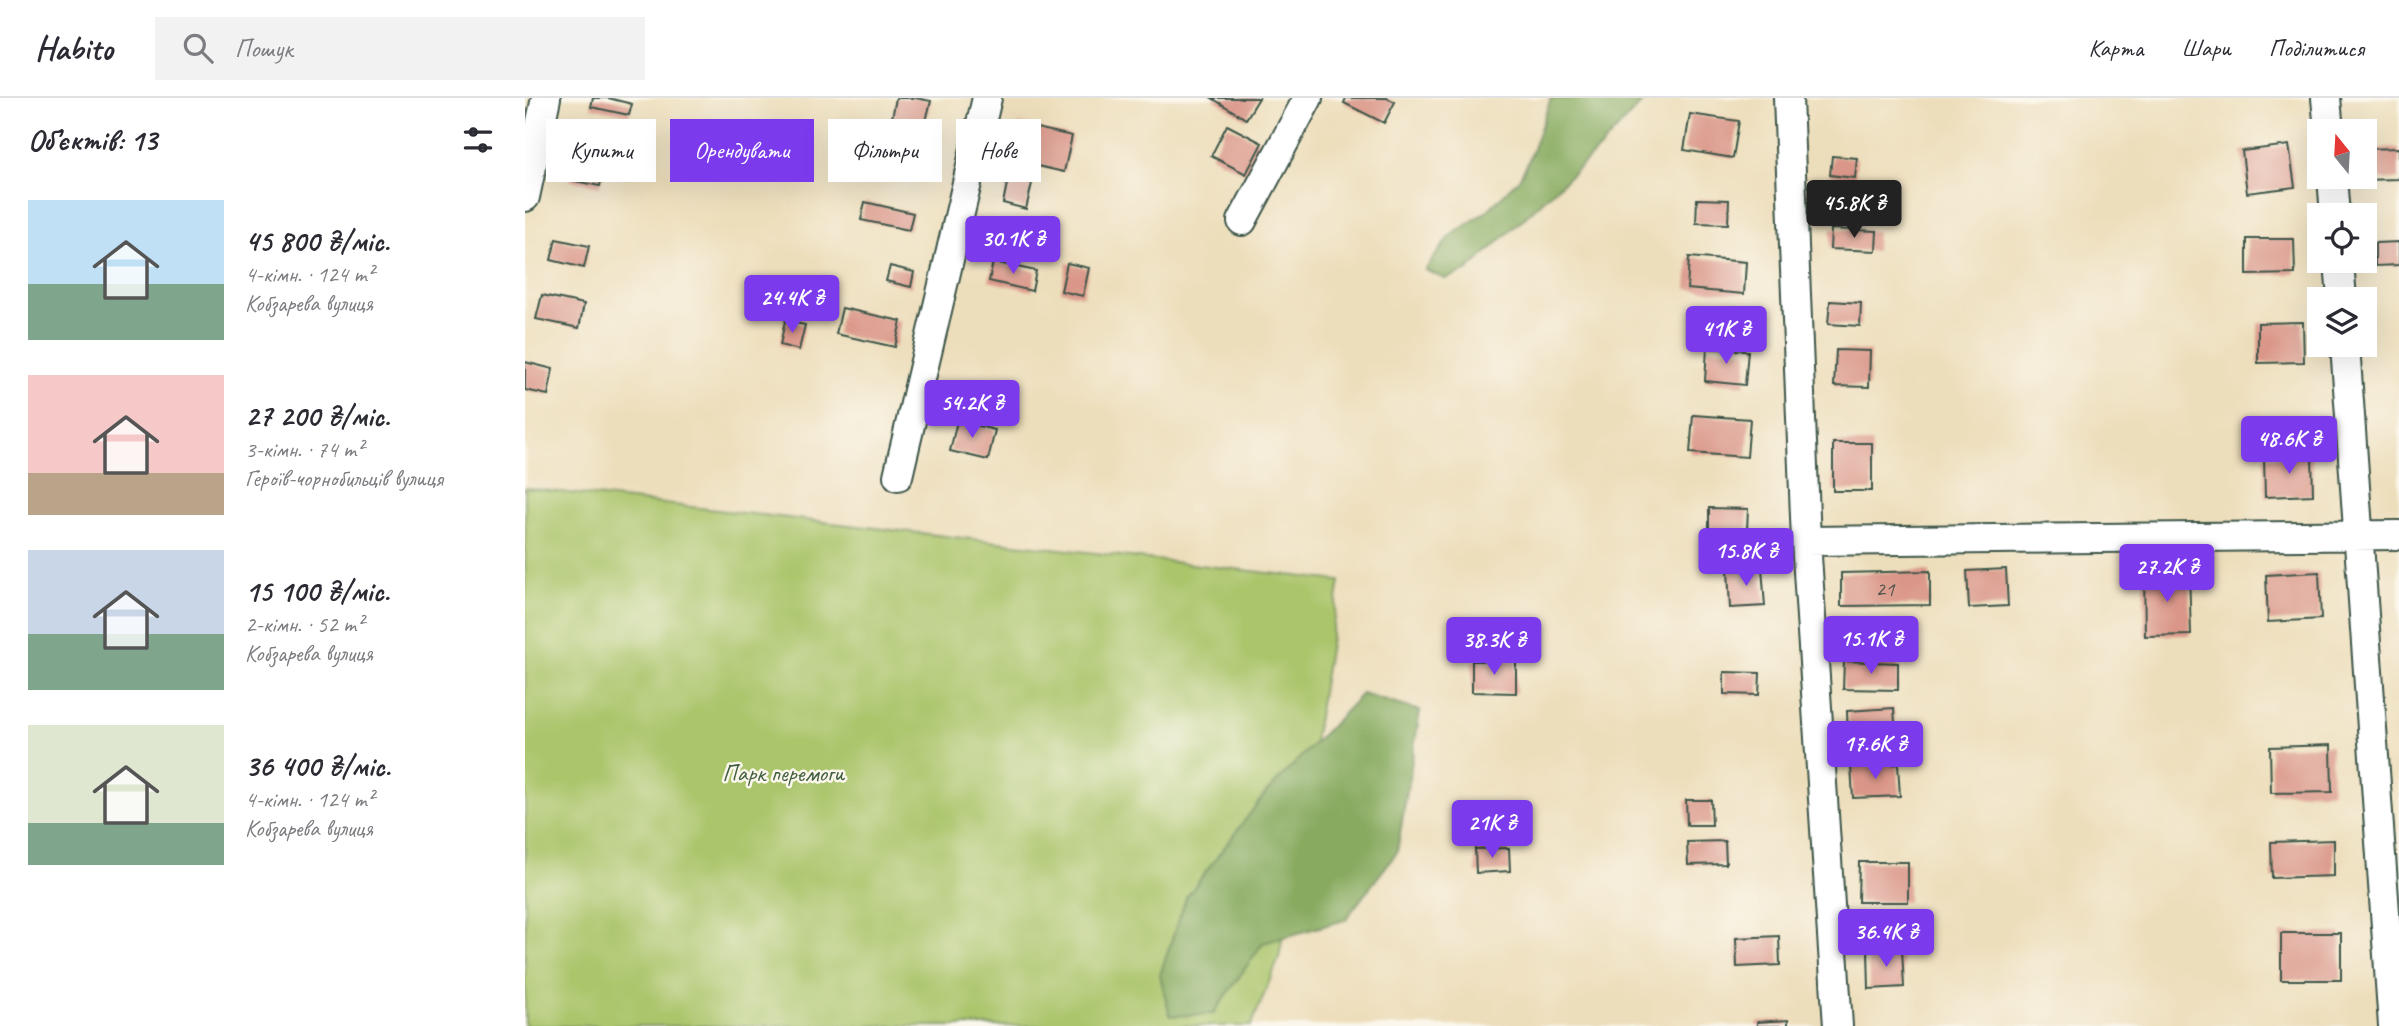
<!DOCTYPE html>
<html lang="uk">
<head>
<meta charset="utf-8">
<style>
	:root { --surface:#fff; --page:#f2f2f3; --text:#2b2b33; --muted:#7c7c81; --line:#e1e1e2; --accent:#7c3aed }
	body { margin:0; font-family:Caveat,sans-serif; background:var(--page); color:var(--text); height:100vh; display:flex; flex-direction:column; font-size:26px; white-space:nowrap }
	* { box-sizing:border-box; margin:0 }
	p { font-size:23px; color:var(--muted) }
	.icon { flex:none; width:38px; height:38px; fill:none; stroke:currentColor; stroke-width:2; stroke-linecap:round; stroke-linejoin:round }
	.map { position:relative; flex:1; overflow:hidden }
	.drawer { display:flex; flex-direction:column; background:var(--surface); width:525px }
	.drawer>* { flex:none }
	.top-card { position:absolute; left:21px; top:21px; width:665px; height:63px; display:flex; gap:14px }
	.needle { width:46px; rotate:342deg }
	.buttons { position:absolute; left:1782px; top:21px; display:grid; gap:14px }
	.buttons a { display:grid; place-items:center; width:70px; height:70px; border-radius:0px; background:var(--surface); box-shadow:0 7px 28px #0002; font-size:35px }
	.price { position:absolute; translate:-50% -60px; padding:0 16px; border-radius:7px; background:var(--accent); color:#fff; font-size:23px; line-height:46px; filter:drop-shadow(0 2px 4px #0008) }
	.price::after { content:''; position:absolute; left:50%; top:42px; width:21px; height:16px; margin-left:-10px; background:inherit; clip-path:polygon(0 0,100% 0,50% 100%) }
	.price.selected { background:#222; color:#fff }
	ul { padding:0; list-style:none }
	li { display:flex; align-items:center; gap:21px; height:175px; padding:0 28px }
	li span { display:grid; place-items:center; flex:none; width:196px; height:140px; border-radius:0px; color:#555 }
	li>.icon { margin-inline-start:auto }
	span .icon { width:84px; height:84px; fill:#fffc; stroke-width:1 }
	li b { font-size:30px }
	h2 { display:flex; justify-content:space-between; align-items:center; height:84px; padding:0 28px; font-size:30px }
	.chip { padding:0 24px; border-radius:0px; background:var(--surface); box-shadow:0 7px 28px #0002; font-size:24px; line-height:63px }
	.chip.selected { background:var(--accent); color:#fff }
	header { display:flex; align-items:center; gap:42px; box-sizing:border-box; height:98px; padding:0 35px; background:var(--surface); border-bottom:2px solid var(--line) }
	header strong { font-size:33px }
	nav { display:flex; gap:38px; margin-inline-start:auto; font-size:24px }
	.search { width:490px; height:63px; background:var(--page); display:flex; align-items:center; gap:18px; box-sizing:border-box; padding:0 24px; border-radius:0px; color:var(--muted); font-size:26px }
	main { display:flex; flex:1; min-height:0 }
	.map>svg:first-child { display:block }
	.green { fill:#aac56b; stroke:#648150; stroke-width:2 }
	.forest { fill:#87aa5f; stroke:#53744a; stroke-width:2 }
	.building { fill:#da9789 }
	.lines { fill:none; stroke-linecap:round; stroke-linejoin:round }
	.minor-casing { stroke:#3e5548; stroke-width:32 }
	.minor { stroke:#fff; stroke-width:28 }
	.labels { text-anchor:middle; stroke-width:5; stroke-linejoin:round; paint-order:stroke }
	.number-label { font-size:21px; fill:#4e5449 }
	.park-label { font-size:24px; fill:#425f42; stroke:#fbf7ec }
</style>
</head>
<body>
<header>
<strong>Habito</strong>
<div class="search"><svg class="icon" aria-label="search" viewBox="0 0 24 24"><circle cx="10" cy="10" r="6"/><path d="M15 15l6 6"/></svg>Пошук</div>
<nav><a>Карта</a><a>Шари</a><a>Поділитися</a></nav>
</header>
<main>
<section class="drawer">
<h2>Об’єктів: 13<svg class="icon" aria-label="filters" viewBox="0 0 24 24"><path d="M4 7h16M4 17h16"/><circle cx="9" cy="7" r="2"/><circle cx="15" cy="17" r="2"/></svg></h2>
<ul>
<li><span style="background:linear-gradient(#bfe0f5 60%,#7fa58c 0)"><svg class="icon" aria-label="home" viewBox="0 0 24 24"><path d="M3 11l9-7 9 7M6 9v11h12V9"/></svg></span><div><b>45 800 ₴/міс.</b><p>4-кімн. · 124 m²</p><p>Кобзарева вулиця</p></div></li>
<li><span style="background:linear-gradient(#f6c9c9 70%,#b9a48a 0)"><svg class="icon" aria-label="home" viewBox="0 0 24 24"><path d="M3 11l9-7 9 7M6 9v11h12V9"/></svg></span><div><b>27 200 ₴/міс.</b><p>3-кімн. · 74 m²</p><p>Героїв-чорнобильців вулиця</p></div></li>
<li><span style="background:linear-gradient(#c9d6e8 60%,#7fa58c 0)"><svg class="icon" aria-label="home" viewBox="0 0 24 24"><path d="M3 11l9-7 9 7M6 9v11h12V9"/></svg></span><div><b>15 100 ₴/міс.</b><p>2-кімн. · 52 m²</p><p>Кобзарева вулиця</p></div></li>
<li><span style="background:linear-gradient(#dfe7d0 70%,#7fa58c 0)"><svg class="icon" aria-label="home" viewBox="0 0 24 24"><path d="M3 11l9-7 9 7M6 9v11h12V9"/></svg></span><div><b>36 400 ₴/міс.</b><p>4-кімн. · 124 m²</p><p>Кобзарева вулиця</p></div></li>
</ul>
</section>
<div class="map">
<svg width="1874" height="928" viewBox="0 0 1874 928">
	<rect width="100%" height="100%" fill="#fbf7ec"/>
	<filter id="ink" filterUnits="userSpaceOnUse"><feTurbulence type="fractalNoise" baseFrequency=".0143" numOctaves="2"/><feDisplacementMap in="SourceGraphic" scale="14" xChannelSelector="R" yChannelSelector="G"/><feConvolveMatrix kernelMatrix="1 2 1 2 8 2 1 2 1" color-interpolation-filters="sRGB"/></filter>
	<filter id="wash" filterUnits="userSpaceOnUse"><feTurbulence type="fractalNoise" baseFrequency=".00686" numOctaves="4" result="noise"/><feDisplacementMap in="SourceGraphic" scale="28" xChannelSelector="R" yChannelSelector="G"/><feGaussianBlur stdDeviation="1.57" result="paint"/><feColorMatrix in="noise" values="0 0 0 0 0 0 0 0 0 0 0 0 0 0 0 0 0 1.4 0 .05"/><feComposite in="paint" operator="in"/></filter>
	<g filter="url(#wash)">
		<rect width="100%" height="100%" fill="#eddebb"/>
		<path class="green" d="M0,390L815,483L754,860L726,928H0Z"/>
		<path class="forest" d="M1026,0H1121L1074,51L942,173L920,181L900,172L925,138L962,113L994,81L1004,62Z
			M837,596L895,613L872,754L820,822L738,845L688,916L645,918L635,877L661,800L740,696Z"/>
		<g id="blocks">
			<path class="building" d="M68,0H83L107,6L104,17L66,9Z
				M371,0H390L406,3L400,27L367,20Z
				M687,0H734L721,21Z
				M821,0H862L870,4L859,25L819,5Z
				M1165,16L1214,23L1208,60L1159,52Z
				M494,26L547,38L539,74L486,62Z
				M702,27L737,45L721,76L686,58Z
				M340,47L400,60L397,70L338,57Z
				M1764,47L1770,89L1722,95L1717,53Z
				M1874,50V81L1837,82V79H1839V51Z
				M51,54L81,60L75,88L45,82Z
				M1307,58L1332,60L1330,80L1305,77Z
				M484,76L508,81L501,111L478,105Z
				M1172,101L1204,102L1203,126L1171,125Z
				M340,104L388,115L384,132L336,122Z
				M512,130L528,134L526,145L509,142Z
				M1306,131L1352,133L1351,153L1305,151Z
				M31,141L64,148L59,170L26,162Z
				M1722,141H1769L1770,176L1722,177Z
				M1874,144V167L1850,168V145Z
				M1164,159L1221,164L1219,196L1162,191Z
				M468,164L511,173L507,193L464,183Z
				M542,165L564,170L558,198L536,193Z
				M365,168L389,174L386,189L361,183Z
				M17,197L59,206L54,230L11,221Z
				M1305,203L1336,205L1335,228L1303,226Z
				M317,210L376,223L370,249L311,236Z
				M260,223L280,227L274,252L255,247Z
				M1778,224L1779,264L1733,265V225Z
				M1182,250L1223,253L1220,287L1180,283Z
				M1311,252L1345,253L1344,289L1309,288Z
				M0,264L28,271L23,297L0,292Z
				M1168,317L1225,321L1222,359L1165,355Z
				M432,323L470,332L463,362L425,353Z
				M1308,345H1347V393H1308Z
				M1787,357L1788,397L1740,399L1739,359Z
				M1184,410L1223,411L1222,432L1184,431Z
				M1237,470L1240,508L1205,510L1203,472Z
				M1481,471L1483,508L1444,510L1442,473Z
				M1405,473V507L1316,508V475Z
				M1664,473L1666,537L1620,538L1619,475Z
				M1794,474L1796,521L1743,524L1741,477Z
				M947,563H991V595L947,594Z
				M1319,563L1373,565V592L1318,591Z
				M1199,574L1235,575L1234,597L1199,596Z
				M1369,610L1371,638L1323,640L1322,613Z
				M1806,647L1807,694L1746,695L1745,649Z
				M1373,666L1375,698L1328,700L1326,668Z
				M1161,702H1186L1187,727H1162Z
				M1809,742V778L1747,780L1746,744Z
				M1200,743L1201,766L1163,767L1162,744Z
				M984,750L985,773L951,775L950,751Z
				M1334,764H1383V804H1333Z
				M1756,835H1816V882H1756Z
				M1254,838L1255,867L1212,869L1211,840Z
				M1377,851L1379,889L1344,891L1343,852Z
				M1263,922V928H1232V924Z"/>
		</g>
	</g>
	<g filter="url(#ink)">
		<use href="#blocks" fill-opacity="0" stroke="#3e5548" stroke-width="2"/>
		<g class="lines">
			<g class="minor-casing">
				<path id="minor" d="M1263,0L1281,443L1313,928
					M1801,0L1804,33
					M1807,79L1810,117
					M0,99L21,0
					M717,123L783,0
					M1814,163L1817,201
					M1820,247L1868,928
					M373,378L462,0
					M1281,443L1874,437"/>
			</g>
			<use href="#minor" class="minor"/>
		</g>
	</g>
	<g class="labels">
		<g class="number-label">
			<text x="1360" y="498">21</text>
		</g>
		<g class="park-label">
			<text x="258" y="683">Парк перемоги</text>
		</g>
	</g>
</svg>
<div class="buttons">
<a><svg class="needle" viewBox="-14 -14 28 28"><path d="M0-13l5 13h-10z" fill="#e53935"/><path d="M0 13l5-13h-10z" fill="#7c7c81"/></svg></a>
<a><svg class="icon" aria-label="locate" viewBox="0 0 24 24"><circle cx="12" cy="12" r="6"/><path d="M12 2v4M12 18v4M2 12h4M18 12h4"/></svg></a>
<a><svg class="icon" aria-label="layers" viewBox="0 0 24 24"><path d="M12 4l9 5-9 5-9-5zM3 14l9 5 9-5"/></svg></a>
</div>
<b class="price selected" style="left:1329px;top:142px">45.8K ₴</b>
<b class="price" style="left:488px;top:178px">30.1K ₴</b>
<b class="price" style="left:267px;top:237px">24.4K ₴</b>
<b class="price" style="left:1201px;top:268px">41K ₴</b>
<b class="price" style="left:447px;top:342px">54.2K ₴</b>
<b class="price" style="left:1764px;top:378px">48.6K ₴</b>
<b class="price" style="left:1221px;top:490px">15.8K ₴</b>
<b class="price" style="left:1642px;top:506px">27.2K ₴</b>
<b class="price" style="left:1346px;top:578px">15.1K ₴</b>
<b class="price" style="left:969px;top:579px">38.3K ₴</b>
<b class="price" style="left:1350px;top:683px">17.6K ₴</b>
<b class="price" style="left:967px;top:762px">21K ₴</b>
<b class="price" style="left:1361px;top:871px">36.4K ₴</b>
<div class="top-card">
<a class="chip">Купити</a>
<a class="chip selected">Орендувати</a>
<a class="chip">Фільтри</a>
<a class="chip">Нове</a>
</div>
</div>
</main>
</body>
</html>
